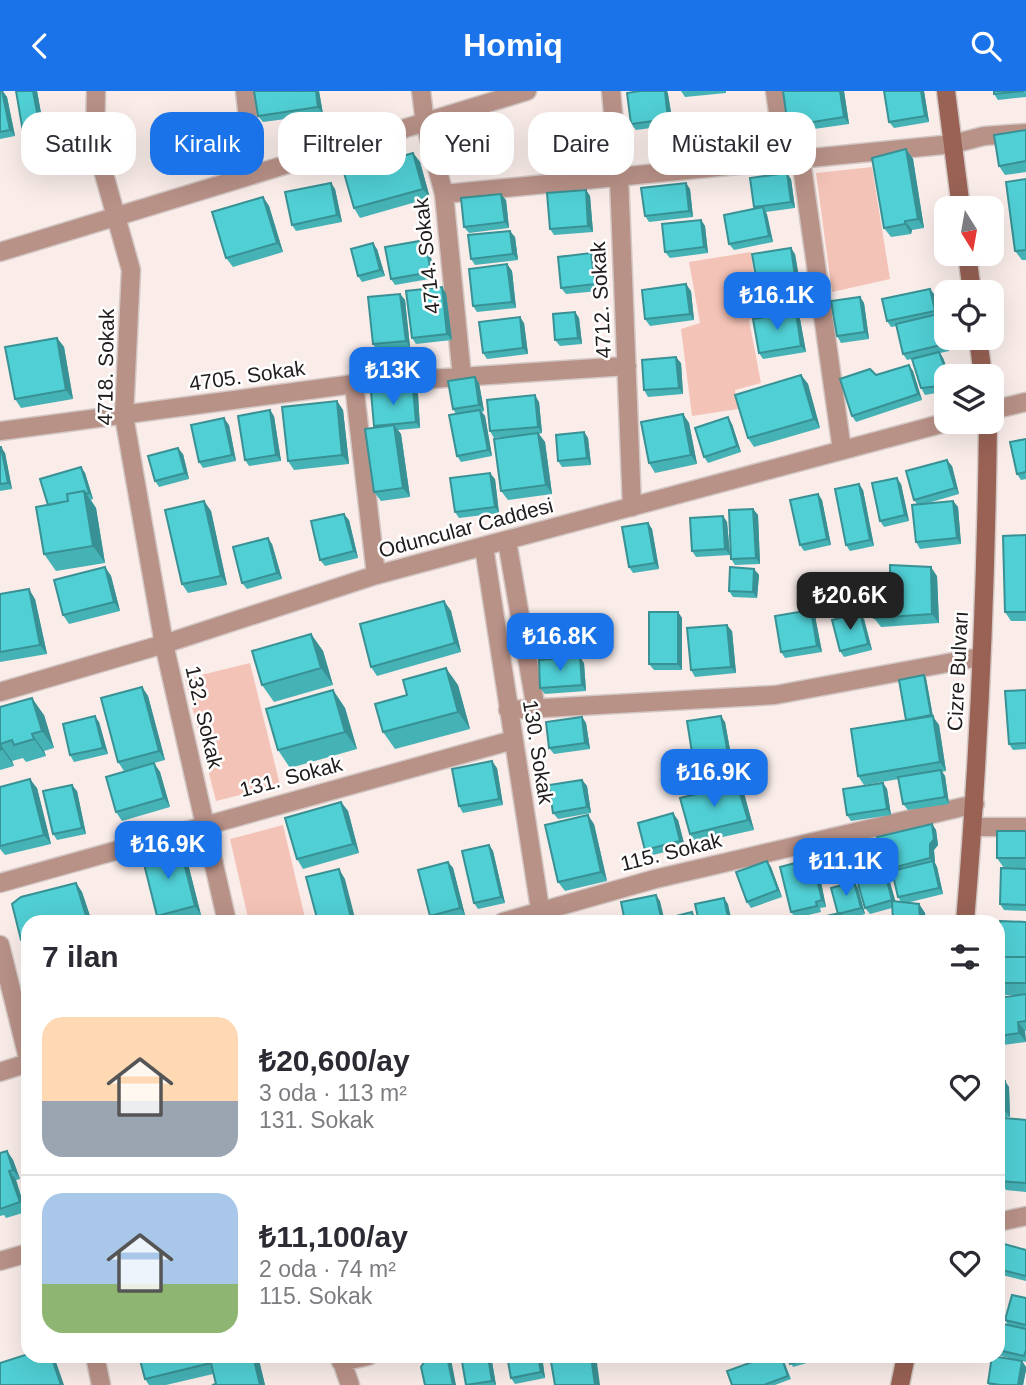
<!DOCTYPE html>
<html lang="tr">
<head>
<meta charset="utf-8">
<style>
	:root { --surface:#fff; --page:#f7f7f7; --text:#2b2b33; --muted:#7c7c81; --line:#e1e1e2; --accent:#1a73e8 }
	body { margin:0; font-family:Arial,sans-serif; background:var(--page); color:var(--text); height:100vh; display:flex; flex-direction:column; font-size:26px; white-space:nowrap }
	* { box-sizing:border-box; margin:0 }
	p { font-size:23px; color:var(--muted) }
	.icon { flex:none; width:38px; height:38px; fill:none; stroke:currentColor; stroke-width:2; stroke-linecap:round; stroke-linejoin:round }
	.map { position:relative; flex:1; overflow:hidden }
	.details { position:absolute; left:21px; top:824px; width:984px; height:448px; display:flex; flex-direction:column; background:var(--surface); border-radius:21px; box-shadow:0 7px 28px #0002 }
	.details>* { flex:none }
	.top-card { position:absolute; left:21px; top:21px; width:985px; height:63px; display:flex; gap:14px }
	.needle { width:46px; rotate:169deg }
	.tools { position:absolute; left:934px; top:105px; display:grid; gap:14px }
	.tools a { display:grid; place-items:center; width:70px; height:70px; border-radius:14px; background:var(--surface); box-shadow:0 7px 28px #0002; font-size:35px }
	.price { position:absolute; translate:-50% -60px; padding:0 16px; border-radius:14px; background:var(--accent); color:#fff; font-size:23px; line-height:46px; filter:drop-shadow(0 2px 4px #0008) }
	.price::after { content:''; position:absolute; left:50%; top:42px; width:21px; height:16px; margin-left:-10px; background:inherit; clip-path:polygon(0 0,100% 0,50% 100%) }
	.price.active { background:#222; color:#fff }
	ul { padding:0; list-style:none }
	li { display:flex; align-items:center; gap:21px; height:175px; padding:0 21px }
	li+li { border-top:2px solid var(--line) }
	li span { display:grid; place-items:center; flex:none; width:196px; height:140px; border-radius:21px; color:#555 }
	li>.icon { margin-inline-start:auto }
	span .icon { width:84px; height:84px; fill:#fffc; stroke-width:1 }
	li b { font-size:30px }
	h2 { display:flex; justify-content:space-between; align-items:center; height:84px; padding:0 21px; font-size:30px }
	.chip { padding:0 24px; border-radius:21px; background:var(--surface); box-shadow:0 7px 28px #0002; font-size:24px; line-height:63px }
	.chip.active { background:var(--accent); color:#fff }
	header { display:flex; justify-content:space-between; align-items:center; height:91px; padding:0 21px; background:var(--accent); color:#fff; font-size:32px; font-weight:700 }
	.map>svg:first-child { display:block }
	.green { fill:#f4c3b7 }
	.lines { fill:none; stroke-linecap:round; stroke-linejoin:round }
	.minor-casing { stroke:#d2c7c4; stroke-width:21 }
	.tertiary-casing { stroke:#d2c7c4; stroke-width:21 }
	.secondary-casing { stroke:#d2c7c4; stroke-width:21 }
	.minor { stroke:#b89187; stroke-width:18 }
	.tertiary { stroke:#b89187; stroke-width:18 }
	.secondary { stroke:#996255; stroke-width:18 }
	.wall { fill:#45b2b6 }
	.shaded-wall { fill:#389194 }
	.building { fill:#50cfd4; stroke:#389194; stroke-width:2 }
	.labels { text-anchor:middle; stroke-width:5; stroke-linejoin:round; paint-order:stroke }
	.street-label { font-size:21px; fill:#211c1b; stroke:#fff }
</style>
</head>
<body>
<header><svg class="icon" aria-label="back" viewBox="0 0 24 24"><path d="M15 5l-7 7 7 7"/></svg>Homiq<svg class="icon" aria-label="search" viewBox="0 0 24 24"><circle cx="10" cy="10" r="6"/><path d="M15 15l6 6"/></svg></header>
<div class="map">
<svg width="1026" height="1294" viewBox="0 0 1026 1294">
	<rect width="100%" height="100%" fill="#f9ece9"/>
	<path class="green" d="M872,76L890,188L832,201L816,82Z
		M751,161L758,225L749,229L761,292L735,299L738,318L692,325L681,238L700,232L689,171Z
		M250,572L280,694L216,710L185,588Z
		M283,734L306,831H249L230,748Z"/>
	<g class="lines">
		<g class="minor-casing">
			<path id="minor" d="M96,0L95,51L131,179L124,325L164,553L227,831
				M245,0L254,83
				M421,0L425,32L444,103L462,286
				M611,0L619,86L632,416
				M775,0L785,70
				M801,68L842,359
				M444,103L953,53L984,45L1026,42
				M0,161L527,0
				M354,293L376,484
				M0,340L354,293L627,275
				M507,450L536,618
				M484,456L542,831
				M508,619L775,604L980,566
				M973,736H1026
				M0,792L513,649
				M503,831L655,788L975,713
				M0,854L28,967
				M0,981L28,972
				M0,1170L28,1162
				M95,1265L101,1294
				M340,1265L350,1294
				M341,1271L368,1265"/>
		</g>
		<g class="tertiary-casing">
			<path id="tertiary" d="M992,319L1026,311
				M0,601L164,553L376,484L948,331
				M998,1131L1026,1125"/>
		</g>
		<g class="secondary-casing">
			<path id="secondary" d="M946,0L961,117
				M967,163L972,201
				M978,247L983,285
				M965,831C979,665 986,498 988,331
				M900,1294L906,1265"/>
		</g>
		<use href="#minor" class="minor"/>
		<use href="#tertiary" class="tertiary"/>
		<use href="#secondary" class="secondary"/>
	</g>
	<path class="wall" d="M0,0H3L7,6L15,45L0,48Z
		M16,0H37L45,44L27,47L23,41Z
		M254,0H319L323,23L263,31L258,25Z
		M640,0H667L668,3L673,34L636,39L631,33Z
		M681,0H726V2L685,6Z
		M844,0L849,33L793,41L788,35Z
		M924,0L929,31L894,37L889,31Z
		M1026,0V6L998,9L994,3Z
		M1026,39V81L1005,84L999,75Z
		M906,58L913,68L924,137L912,139L911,143L891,146L884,137Z
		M413,62L420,71L430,107L360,127L354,117Z
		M791,88L795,117L766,121L773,151L734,159L729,153L755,118L754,116Z
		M1026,88V169H1022L1015,160Z
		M331,92L335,98L342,131L296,140L292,134Z
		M690,98L693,126L649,131L645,125Z
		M586,99L590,105L593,141L554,144L550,138Z
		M263,106L269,115L283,161L233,176L226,167Z
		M506,109L509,137L469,142L464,136Z
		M701,129L705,135L708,162L670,167L665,161Z
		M515,146L518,169L475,174L471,168Z
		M429,156L435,187L395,194L391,188Z
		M377,158L385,185L362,191L358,185Z
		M591,162L596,168L599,200L566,203L561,197Z
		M795,163L801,198L763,204L758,198Z
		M507,173L512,180L516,217L477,221L473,215Z
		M691,200L694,229L650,235L645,228Z
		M446,202L452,249L416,253L412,247Z
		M400,203L405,209L410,256L377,260L373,253Z
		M935,204L939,225L942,230L949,260L940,262L943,267L950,285H947V300L925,304L921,297L916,267L907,269L903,263L897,235L891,236L887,230Z
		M860,206L864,212L869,248L841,252L837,245Z
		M575,221L579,227L582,253L560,255L555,249Z
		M796,221L800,228L806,261L763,268L759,262Z
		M524,232L528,263L487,268L483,262Z
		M57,247L64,256L73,308L21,317L15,308Z
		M681,272L683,303L648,306L644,299Z
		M909,274L913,280L922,309L856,331L852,325L876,284Z
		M801,284L808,293L820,337L754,356L748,347Z
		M475,286L479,292L484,320L482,321L485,325L492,365L461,371L457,365L456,323L453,318Z
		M413,297L418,303L420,337L398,339L401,343L410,406L381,410L374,401L375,337L374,335Z
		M337,310L343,319L349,373L294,379L288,370Z
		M539,311L542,342L539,343L545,351L552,403L508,409L501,400L528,344L494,347L490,340Z
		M683,323L689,332L697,373L655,382L649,372Z
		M274,325L281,370L249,375L245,369Z
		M732,333L741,361L708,372L704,366Z
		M229,334L236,370L203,377L199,371Z
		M584,341L588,347L591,374L562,376L558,370Z
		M1026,348V388L1021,389L1017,383Z
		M0,356L5,362L12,398L0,400Z
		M183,363L189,388L159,396L155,390Z
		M952,375L959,403L928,412L953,410L958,416L961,453L920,458L916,451L917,413L914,409Z
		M81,376L85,382L93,408L91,409L96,417L105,472L56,480L44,463L48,414Z
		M495,388L499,422L459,427L455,421Z
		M859,393L863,399L874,455L850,460L846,454Z
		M901,393L909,430L884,436L880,430Z
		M818,403L822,409L831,454L804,460L800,454Z
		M204,410L211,420L227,494L188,502L182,493Z
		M753,418L758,424L760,473L735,474L731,468Z
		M723,425L727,431L730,464L696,466L692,460Z
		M349,429L358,467L325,475L320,469Z
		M648,432L652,438L659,478L633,482L629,476Z
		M1026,444V530H1011L1005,521Z
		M272,453L282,488L247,498L242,492Z
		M105,476L111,485L120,520L69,533L63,524Z
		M754,478L759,484L757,507L733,506L729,500Z
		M937,485L939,532L881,536L874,527L890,494Z
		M0,503L35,508L47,563L0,571Z
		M444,510L451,520L461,561L377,585L371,576Z
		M811,519L815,525L822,561L785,567L781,561Z
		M678,521L682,527V579H654L649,573Z
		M864,528L872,559L844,566L840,560Z
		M732,540L736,582L695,586L691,579Z
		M311,543L323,560L333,594L274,611L262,594Z
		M584,572L586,600L545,603L540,597Z
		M924,584L926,587L933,626L939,634L946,680L942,681L945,685L949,713L908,719L903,713L899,688L864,694L858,685L906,629Z
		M458,594L470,638L395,658L383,641L407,604Z
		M142,596L148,605L165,669L154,672L160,681L170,716L122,730L116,721L151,673L124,680L118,671Z
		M333,599L345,617L357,658L290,677L278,659Z
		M1026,599V658L1013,659L1009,653Z
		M0,616L44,624L54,657L44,660L46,665L26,671L23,667L12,670L14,675L0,679Z
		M582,626L586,632L590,658L554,663L549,657Z
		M99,631L108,663L74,671L70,664Z
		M725,631L733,675L698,680L694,674Z
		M497,677L503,714L463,722L459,715Z
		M582,689L587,695L591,722L558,728L553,722Z
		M883,692L887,698L891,724L851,730L847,724Z
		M737,693L744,702L754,739L696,752L690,743Z
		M0,696L37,697L51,753L5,764L0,758Z
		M77,700L86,743L57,749L53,743Z
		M341,711L348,720L359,762L303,778L297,768Z
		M678,729L685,756L649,765L645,759Z
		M594,733L607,790L565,800L558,791Z
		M932,733L936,739L938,754L934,759L935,772L937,776L943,803L906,812L919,813L925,822L926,831H893L892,817L870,823L865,817L885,782L889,788L895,811H901L898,806L894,779L891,771L885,772L881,766Z
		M1026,740V820L1004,819L1000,813L1004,777L997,767Z
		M489,754L493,760L505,812L478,818L474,812Z
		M186,765L201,824L185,828L187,831H161L157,825Z
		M807,769L812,776L814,786L821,791L826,816L820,817L821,821L796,827L791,821Z
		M767,770L771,776L782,806L751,817L747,811Z
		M448,771L453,777L465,824L434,831L430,825Z
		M854,791L858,797L865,823L845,829L847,831H800L838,823Z
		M76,792L82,801L92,831H28V859L21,849L12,813L21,806Z
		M1026,831V940H1025L1026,951L1003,954L998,946V907L1023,904H998V866Z
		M998,964L1005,970L1004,990L1009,996L1010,1026H998Z
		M1026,1029V1101L1006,1099L1000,1090Z
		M7,1060L13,1069L20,1088L16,1089L26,1121L6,1127L4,1124L0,1125V1062Z
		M1026,1159V1190L1002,1184L998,1178Z
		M1026,1207V1271L1022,1270L1026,1276V1279L1023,1294H989L988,1292L1020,1270L998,1264V1237L1008,1234L1005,1229Z
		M139,1265H258L265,1294L216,1293L213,1283L166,1294H149L145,1288Z
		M461,1265H491L496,1294H466Z
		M542,1265L545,1287L515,1293L511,1287Z
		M782,1265L791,1288L775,1294H732Z
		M788,1265H831L793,1276Z"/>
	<path class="shaded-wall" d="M2,0L7,6L15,45L10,39Z
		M33,0H37L45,44L40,37Z
		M316,0H319L323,23L318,16Z
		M665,0H667L668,3L673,34L668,28Z
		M840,0H844L849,33L844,26Z
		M921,0H924L929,31L925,25Z
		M906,58L913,68L924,137L918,128Z
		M413,62L420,71L430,107L423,98Z
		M787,82L791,88L795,117L791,111Z
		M331,92L335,98L342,131L337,124Z
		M686,92L690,98L693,126L689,120Z
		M586,99L590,105L593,141L588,135Z
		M501,103L506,109L509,137L505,131Z
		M263,106L269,115L283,161L277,152Z
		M763,116L767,123L773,151L769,145Z
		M701,129L705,135L708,162L704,156Z
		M905,130L912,139L911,143L905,133Z
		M510,140L515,146L518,169L513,163Z
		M425,149L429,156L435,187L431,181Z
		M373,152L377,158L385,185L380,179Z
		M791,157L795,163L801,198L796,192Z
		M591,162L596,168L599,200L595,193Z
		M507,173L512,180L516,217L512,211Z
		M686,193L691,200L694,229L690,223Z
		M442,196L446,202L452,249L447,243Z
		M930,198L935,204L939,225L942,230L949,260L945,253L938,225L935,220Z
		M400,203L405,209L410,256L406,250Z
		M860,206L864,212L869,248L865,241Z
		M575,221L579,227L582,253L578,247Z
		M796,221L800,228L806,261L801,255Z
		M520,226L524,232L528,263L523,257Z
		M57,247L64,256L73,308L66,299Z
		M939,261L943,267L950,285H948Z
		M676,266L681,272L683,303L679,297Z
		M909,274L913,280L922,309L918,303Z
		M801,284L808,293L820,337L814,328Z
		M475,286L479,292L484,320L479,314Z
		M413,297L418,303L420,337L416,331Z
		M535,304L539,311L542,342L538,336Z
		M337,310L343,319L349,373L342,364Z
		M270,319L274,325L281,370L276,364Z
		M480,319L485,325L492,365L488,359Z
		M683,323L689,332L697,373L691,364Z
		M728,326L732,333L741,361L737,355Z
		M224,327L229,334L236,370L232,364Z
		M394,334L401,343L410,406L403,397Z
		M584,341L588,347L591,374L587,367Z
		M538,342L545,351L552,403L546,394Z
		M1,356L5,362L12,398L8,392Z
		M178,357L183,363L189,388L185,382Z
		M947,369L952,375L959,403L955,397Z
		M81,376L85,382L93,408L89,402Z
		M490,382L495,388L499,422L495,416Z
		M897,387L901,393L909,430L905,424Z
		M859,393L863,399L874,455L870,449Z
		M84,400L96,417L105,472L93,455Z
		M818,403L822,409L831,454L827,448Z
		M204,410L211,420L227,494L221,485Z
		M953,410L958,416L961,453L957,447Z
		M753,418L758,424L760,473L756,467Z
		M344,423L349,429L358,467L354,460Z
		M723,425L727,431L730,464L725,458Z
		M648,432L652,438L659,478L655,472Z
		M268,447L272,453L282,488L277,482Z
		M105,476L111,485L120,520L114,511Z
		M931,476L937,485L939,532L932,523Z
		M754,478L759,484L757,507L753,501Z
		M29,498L35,508L47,563L40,554Z
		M444,510L451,520L461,561L455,552Z
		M811,519L815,525L822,561L817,555Z
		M678,521L682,527V579L678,573Z
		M860,522L864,528L872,559L868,553Z
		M727,534L732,540L736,582L731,576Z
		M311,543L323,560L333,594L321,577Z
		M580,566L584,572L586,600L582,594Z
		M446,577L458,594L470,638L458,621Z
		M924,584L926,587L933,626L939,634L946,680L940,671L933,626L931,624Z
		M142,596L148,605L165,669L159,660Z
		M333,599L345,617L357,658L345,641Z
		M32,607L44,624L54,657L42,640Z
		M95,625L99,631L108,663L103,657Z
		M721,625L725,631L733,675L729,668Z
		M582,626L586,632L590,658L585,652Z
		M32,643L44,660L46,665L34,648Z
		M0,653L12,670L14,675L2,658Z
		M492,670L497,677L503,714L499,708Z
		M154,672L160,681L170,716L164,707Z
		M941,679L945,685L949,713L945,706Z
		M30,688L37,697L51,753L44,744Z
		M582,689L587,695L591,722L587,716Z
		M883,692L887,698L891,724L887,718Z
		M737,693L744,702L754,739L748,729Z
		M72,694L77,700L86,743L82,737Z
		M341,711L348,720L359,762L353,753Z
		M673,722L678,729L685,756L680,750Z
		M588,724L594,733L607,790L601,781Z
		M932,733L936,739L938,754L934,759L935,772L937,776L943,803L939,797L933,771L930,767V753Z
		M489,754L493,760L505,812L501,806Z
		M180,756L186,765L201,824L195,815Z
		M807,769L812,776L816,793L812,786Z
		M767,770L771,776L782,806L778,799Z
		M448,771L453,777L465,824L460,817Z
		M339,778L345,788L356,831H352Z
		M885,782L889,788L897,815L892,809Z
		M816,785L821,791L826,816L822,809Z
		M854,791L858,797L865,823L861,817Z
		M76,792L82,801L92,831H90L87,828Z
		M656,804L660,810L665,831H662Z
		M724,807L728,813L732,831H729Z
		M919,813L925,822L926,831H920Z
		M692,821L696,827L697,831H694Z
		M1018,931L1025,940L1026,951L1019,942Z
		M1001,964L1005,970L1004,996L1000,990Z
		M1005,990L1009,996L1010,1026L1005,1020Z
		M7,1060L13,1069L20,1088L13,1079Z
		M9,1080L16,1089L26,1121L20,1111Z
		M51,1265H54L64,1294H61Z
		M253,1265H258L265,1294H260Z
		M447,1265H449L451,1268L456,1294H453Z
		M488,1265H491L496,1294L492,1290Z
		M538,1265H542L545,1287L541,1281Z
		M591,1265H596L600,1294H595Z
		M1022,1270L1026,1276V1279L1023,1294H1018Z"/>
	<path class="building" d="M0,0H2L10,39L0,41Z
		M16,0H33L40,37L23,41Z
		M254,0H316L318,16L258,25Z
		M640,0H665L668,28L631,33L627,2Z
		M783,0H840L844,26L788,35Z
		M884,0H921L925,25L889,31Z
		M994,0H1024L994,3Z
		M1026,39V70L999,75L994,44Z
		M906,58L918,128L905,130V133L884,137L872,67Z
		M413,62L423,98L354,117L344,82Z
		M787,82L791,111L754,116L750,87Z
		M1026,88V159L1015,160L1006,91Z
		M331,92L337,124L292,134L285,101Z
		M686,92L689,120L645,125L641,97Z
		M586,99L588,135L550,138L547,102Z
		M501,103L505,131L464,136L461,107Z
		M263,106L277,152L226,167L212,121Z
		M763,116L769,145L729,153L724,124Z
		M701,129L704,156L665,161L662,133Z
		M510,140L513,163L471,168L468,144Z
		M425,149L431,181L391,188L385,156Z
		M373,152L380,179L358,185L351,158Z
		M791,157L796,192L758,198L752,163Z
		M591,162L595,193L561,197L558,166Z
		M507,173L512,211L473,215L469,178Z
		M686,193L690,223L645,228L642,199Z
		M442,196L447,243L412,247L406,200Z
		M930,198L935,220L887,230L882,208Z
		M400,203L406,250L373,253L368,206Z
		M860,206L865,241L837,245L831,210Z
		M575,221L578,247L555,249L553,223Z
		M796,221L801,255L759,262L753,228Z
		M938,223L945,253L903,263L896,233Z
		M520,226L523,257L483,262L479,231Z
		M57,247L66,299L15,308L5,256Z
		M939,261L948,285H947V290L945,293L940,295L921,297L912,268Z
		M676,266L679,297L644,299L642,269Z
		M909,274L918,303L852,325L840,288L870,278L876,284Z
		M801,284L814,328L748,347L735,304Z
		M475,286L479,314L453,318L448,290Z
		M413,297L416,331L374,335L371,301Z
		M535,304L538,336L490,340L487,309Z
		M337,310L342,364L288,370L282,316Z
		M270,319L276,364L245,369L238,325Z
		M480,319L488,359L457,365L449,324Z
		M683,323L691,364L649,372L641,331Z
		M728,326L737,355L704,366L695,337Z
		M224,327L232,364L199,371L191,334Z
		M394,334L403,397L374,401L365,338Z
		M584,341L587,367L558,370L556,344Z
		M538,342L546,394L501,400L494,348Z
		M1026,348V381L1017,383L1010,351Z
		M0,356H1L8,392L0,393Z
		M178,357L185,382L155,390L148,365Z
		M947,369L955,397L914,409L906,380Z
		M81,376L89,402L87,403L84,400L67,403L68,410L48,414L40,388Z
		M490,382L495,416L455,421L450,387Z
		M897,387L905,424L880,430L872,392Z
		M859,393L870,449L846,454L835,398Z
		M84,400L93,455L44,463L36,416L68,410L67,403Z
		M818,403L827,448L800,454L790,409Z
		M204,410L221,485L182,493L165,419Z
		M953,410L957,447L916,451L912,414Z
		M753,418L756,467L731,468L729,419Z
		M344,423L354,460L320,469L311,430Z
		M723,425L725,458L692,460L690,427Z
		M648,432L655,472L629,476L622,436Z
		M1026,444V521H1005L1003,445Z
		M268,447L277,482L242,492L233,456Z
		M890,474L931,476L932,523L874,527L873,494H890Z
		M105,476L114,511L63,524L54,489Z
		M730,476L754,478L753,501L729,500Z
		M29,498L40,554L0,561V503Z
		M444,510L455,552L371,576L360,533Z
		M811,519L817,555L781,561L775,525Z
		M649,521H678V573H649Z
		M860,522L868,553L840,560L832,529Z
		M727,534L731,576L691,579L687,537Z
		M311,543L321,577L262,594L252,560Z
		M580,566L582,594L540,597L539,569Z
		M446,577L458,621L383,641L375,613L407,604L403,589Z
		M924,584L931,624L906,629L899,589Z
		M142,596L159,660L118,671L101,607Z
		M333,599L345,641L278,659L266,618Z
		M1026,599V652L1009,653L1005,600Z
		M32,607L42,640L32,643L34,648L14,654L12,649L0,653L2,658L0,659V616Z
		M95,625L103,657L70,664L63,633Z
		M721,625L729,668L694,674L687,630Z
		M933,625L940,671L858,685L851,638Z
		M582,626L585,652L549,657L546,631Z
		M492,670L499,708L459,715L452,678Z
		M154,672L164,707L116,721L106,686Z
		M941,679L945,706L903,713L898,686Z
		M30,688L44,744L0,755V696Z
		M582,689L587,716L553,722L549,694Z
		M883,692L887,718L847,724L843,698Z
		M737,693L748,729L690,743L680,707Z
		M72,694L82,737L53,743L43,700Z
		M341,711L353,753L297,768L285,727Z
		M673,722L680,750L645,759L638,732Z
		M588,724L601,781L558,791L545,734Z
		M932,733L934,748L930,753V767L892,777L889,765L881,766L877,746Z
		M997,740H1026V767H997Z
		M489,754L501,806L474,812L462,760Z
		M180,756L195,815L157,825L142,765Z
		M807,769L812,786L816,785L822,809L816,811L817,815L791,821L780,776Z
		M767,770L778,799L747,811L736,781Z
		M933,770L939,797L898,806L892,780Z
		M448,771L460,817L430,825L418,779Z
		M1001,777L1026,778V814L1000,813Z
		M339,778L352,831H318L306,786Z
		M885,782L892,809L865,817L857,789Z
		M854,791L861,817L838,823L831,797Z
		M76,792L87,828L75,831H28V854L21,849L12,813L21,806Z
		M656,804L662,831H625L621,811Z
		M724,807L729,831H699L695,813Z
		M892,810L919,813L920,831H893Z
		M692,821L694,831H669L668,827Z
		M840,822L843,831H800Z
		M185,828L186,831H173Z
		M1000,830L1026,831V866H999Z
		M998,866H1026V892H998Z
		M1026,903V930L1018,931L1019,942L998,945V907Z
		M998,964H1001L1000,990H1005V1020H998Z
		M1004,1027L1026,1029V1092L1000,1090Z
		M7,1060L13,1079L9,1080L20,1111L0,1118V1062Z
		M1004,1153L1026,1159V1185L998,1178Z
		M1012,1204L1026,1207V1234L1005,1229Z
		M999,1232L1026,1238V1259L1024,1265L998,1259V1237Z
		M28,1263V1265H51L61,1294H0V1272Z
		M139,1265H253L260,1294H212L216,1293L211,1272L145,1288Z
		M428,1265H447L453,1294H425L421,1276Z
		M461,1265H488L492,1290L466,1294Z
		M507,1265H538L541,1281L511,1287Z
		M550,1265H591L595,1294H555Z
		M769,1265H781L788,1285L764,1294H732L727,1280Z
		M788,1265H818L790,1273Z
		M992,1265L1022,1270L1018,1294H1000L988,1292Z"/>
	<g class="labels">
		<g class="street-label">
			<text transform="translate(427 165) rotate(-96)" y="7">4714. Sokak</text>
			<text transform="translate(601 209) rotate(-93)" y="7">4712. Sokak</text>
			<text transform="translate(106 276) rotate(-89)" y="7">4718. Sokak</text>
			<text transform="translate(247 285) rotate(-8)" y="7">4705. Sokak</text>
			<text transform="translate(466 437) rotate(-15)" y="7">Oduncular Caddesi</text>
			<text transform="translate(958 580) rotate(-87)" y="7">Cizre Bulvarı</text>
			<text transform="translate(204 626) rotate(77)" y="7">132. Sokak</text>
			<text transform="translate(538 661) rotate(81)" y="7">130. Sokak</text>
			<text transform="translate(291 686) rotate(-15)" y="7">131. Sokak</text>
			<text transform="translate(671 761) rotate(-14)" y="7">115. Sokak</text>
		</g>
	</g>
</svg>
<div class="tools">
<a><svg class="needle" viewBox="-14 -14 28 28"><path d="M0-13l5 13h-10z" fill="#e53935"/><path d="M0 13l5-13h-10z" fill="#7c7c81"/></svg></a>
<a><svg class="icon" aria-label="locate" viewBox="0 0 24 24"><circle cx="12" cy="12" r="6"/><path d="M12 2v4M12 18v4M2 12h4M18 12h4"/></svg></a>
<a><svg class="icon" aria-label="layers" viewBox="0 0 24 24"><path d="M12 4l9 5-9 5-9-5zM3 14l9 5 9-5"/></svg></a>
</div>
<b class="price" style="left:777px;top:241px">₺16.1K</b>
<b class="price" style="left:393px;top:316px">₺13K</b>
<b class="price active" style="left:850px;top:541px">₺20.6K</b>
<b class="price" style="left:560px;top:582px">₺16.8K</b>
<b class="price" style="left:714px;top:718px">₺16.9K</b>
<b class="price" style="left:168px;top:790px">₺16.9K</b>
<b class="price" style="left:846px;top:807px">₺11.1K</b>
<div class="top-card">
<a class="chip">Satılık</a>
<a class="chip active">Kiralık</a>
<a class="chip">Filtreler</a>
<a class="chip">Yeni</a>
<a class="chip">Daire</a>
<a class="chip">Müstakil ev</a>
</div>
<section class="details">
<h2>7 ilan<svg class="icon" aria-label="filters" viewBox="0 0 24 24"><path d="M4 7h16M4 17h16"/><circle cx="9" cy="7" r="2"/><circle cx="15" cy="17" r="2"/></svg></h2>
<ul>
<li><span style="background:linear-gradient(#ffd9b3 60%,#9aa5b1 0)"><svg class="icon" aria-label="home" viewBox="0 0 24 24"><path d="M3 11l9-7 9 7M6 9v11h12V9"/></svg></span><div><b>₺20,600/ay</b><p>3 oda · 113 m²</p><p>131. Sokak</p></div><svg class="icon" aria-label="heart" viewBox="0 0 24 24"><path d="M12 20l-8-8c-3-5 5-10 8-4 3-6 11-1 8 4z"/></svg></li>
<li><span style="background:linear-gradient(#a9c7e8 65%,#8fb573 0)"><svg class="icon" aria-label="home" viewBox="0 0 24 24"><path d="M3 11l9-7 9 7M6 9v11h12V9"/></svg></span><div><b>₺11,100/ay</b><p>2 oda · 74 m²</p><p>115. Sokak</p></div><svg class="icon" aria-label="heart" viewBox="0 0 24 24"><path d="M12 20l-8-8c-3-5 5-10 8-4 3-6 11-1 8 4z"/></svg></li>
</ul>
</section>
</div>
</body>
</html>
